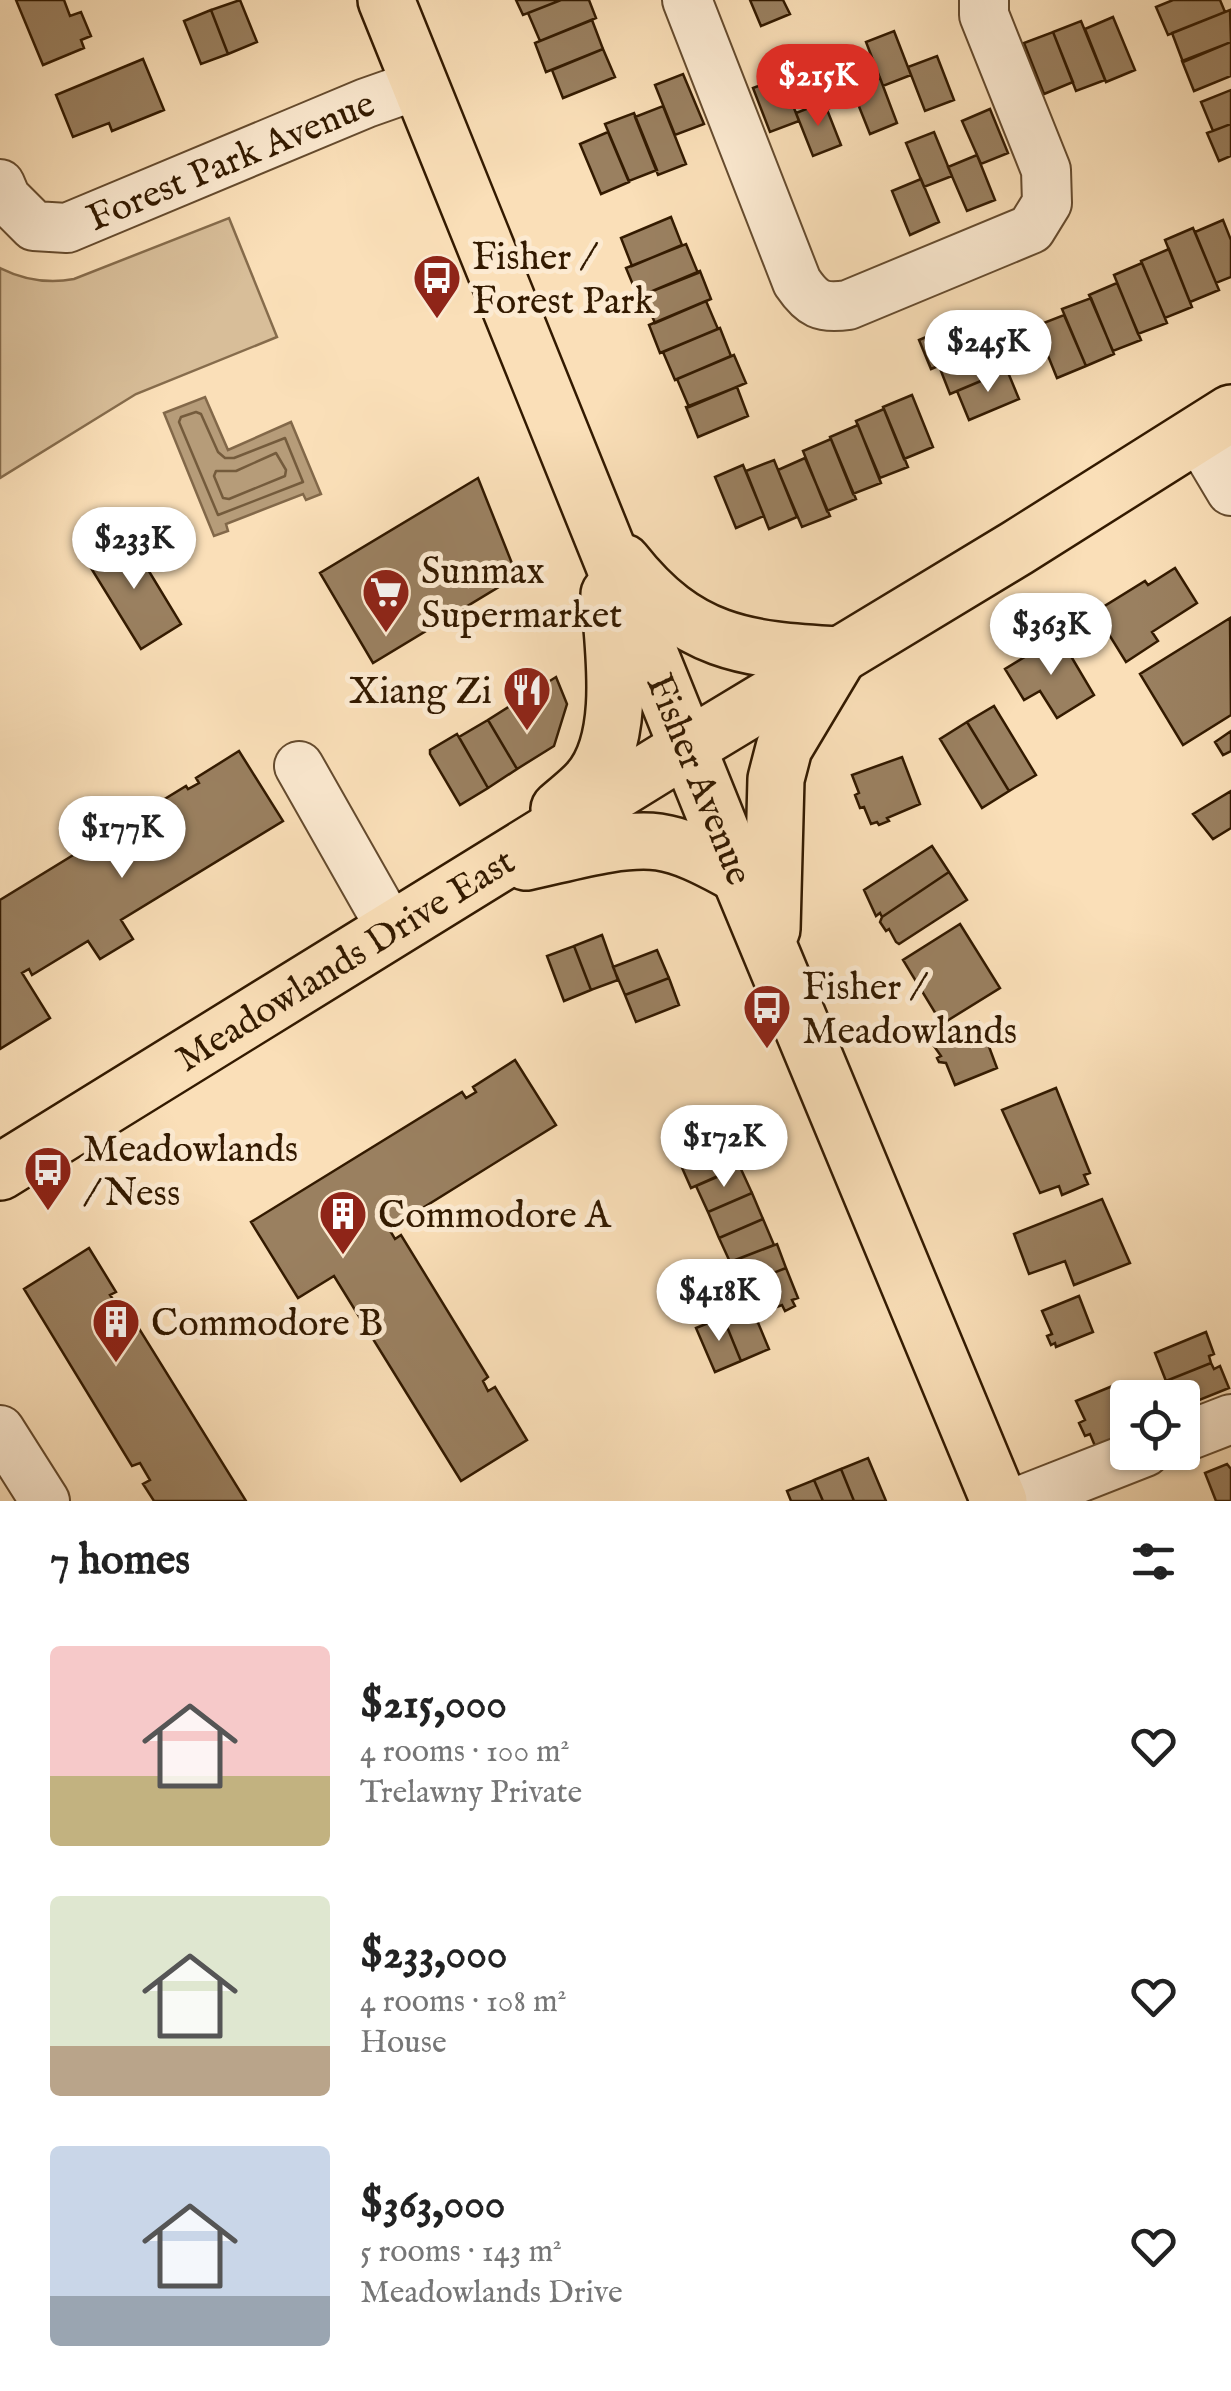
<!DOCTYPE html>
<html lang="en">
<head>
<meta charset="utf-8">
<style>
	:root { --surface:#fff; --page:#f2f2f2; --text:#222; --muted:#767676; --accent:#d93025 }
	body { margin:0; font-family:"IM FELL English",serif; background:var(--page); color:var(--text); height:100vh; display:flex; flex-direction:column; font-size:38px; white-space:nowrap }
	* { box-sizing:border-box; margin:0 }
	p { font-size:32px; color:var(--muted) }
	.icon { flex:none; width:55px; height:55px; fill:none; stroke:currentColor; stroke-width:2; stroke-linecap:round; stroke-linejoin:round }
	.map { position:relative; height:1501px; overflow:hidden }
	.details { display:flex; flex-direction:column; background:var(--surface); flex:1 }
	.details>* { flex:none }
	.tools { position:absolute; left:1110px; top:1380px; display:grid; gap:20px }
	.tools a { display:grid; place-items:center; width:90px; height:90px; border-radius:10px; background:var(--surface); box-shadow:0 2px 8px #0004; font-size:50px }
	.price { position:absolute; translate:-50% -85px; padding:0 22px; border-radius:35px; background:#fff; color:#222; font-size:32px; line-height:65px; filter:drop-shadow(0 2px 5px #0008) }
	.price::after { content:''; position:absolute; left:50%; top:60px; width:30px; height:22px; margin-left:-15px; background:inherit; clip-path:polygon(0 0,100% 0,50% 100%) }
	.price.active { background:var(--accent); color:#fff }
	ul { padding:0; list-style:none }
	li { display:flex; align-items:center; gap:30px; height:250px; padding:0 50px }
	li span { display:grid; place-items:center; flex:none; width:280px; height:200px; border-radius:10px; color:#555 }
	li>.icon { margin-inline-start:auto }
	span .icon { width:120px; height:120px; fill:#fffc; stroke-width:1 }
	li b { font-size:42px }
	h2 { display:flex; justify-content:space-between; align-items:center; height:120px; padding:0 50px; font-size:42px }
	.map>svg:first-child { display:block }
	.green { fill:#d8be99; stroke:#866c4c; stroke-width:2.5 }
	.water { fill:#b69c79; stroke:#826849; stroke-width:2.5 }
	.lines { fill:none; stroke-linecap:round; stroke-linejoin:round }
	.shore { stroke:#745b3c; stroke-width:2.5 }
	.building { fill:#9a8060; stroke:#331a00; stroke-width:2.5 }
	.minor-casing { stroke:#654b2e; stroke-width:52 }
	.major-casing { stroke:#331a00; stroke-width:60 }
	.minor { stroke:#fcead1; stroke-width:48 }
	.major { stroke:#fadfb8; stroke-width:55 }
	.labels { text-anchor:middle; stroke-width:10; stroke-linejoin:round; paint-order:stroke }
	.street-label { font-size:38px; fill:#331a00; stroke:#fcead1 }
	.poi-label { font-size:38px; fill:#331a00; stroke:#fcead1; text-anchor:start }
</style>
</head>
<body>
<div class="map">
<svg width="1231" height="1501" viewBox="0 0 1231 1501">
	<rect width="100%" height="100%" fill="#fadfb8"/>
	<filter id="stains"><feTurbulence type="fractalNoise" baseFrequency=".002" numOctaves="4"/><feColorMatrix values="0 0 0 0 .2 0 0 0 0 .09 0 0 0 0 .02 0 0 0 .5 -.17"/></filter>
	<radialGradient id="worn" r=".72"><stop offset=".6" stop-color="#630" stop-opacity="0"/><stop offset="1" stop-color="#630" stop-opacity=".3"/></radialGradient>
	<path class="green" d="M229,218L277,337L136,394L0,478V268C24,280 47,284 74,279Z"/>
	<path class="water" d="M205,397L228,450L291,422L321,494L306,500L303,494L226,524L228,531L214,536L164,413Z"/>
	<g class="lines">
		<path class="shore" d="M196,412L201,414L218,452L225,458H234L285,438L303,482L218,515L179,422L181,417Z
			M276,453L286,470L285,476L229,499L223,498L214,476L216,471H236Z"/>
	</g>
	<path class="building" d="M16,0H64L70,16L81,12L91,36L81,40L84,48L43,65Z
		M240,0L257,42L228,54L211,10Z
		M516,0H561L523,15Z
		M561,0H589L596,18L540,41L528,13Z
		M750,0H783L790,14L761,26Z
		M1173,0H1220L1225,12L1168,35L1156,7Z
		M211,10L228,54L201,64L184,21Z
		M1230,10L1231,42L1183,62L1172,33Z
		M1113,17L1135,70L1106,82L1085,29Z
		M592,20L603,49L546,72L535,43Z
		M1081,21L1105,80L1076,91L1053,32Z
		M894,31L911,75L883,86L866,42Z
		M1053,32L1073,82L1044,94L1024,43Z
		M1231,42V76L1194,91L1182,61Z
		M603,49L615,77L563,98L552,70Z
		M838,53L855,98L827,109L810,64Z
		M937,56L954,100L925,111L908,67Z
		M143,59L164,110L112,131L109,123L73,137L56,95Z
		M683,74L704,124L675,135L655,85Z
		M782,77L799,121L770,132L753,88Z
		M880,78L897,123L870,134L852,89Z
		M1231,90V124L1213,131L1201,102Z
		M824,102L841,145L813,156L796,113Z
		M663,106L686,164L658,175L635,117Z
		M990,109L1008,153L981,164L962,121Z
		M634,113L657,170L629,181L605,124Z
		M1231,124V156L1219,161L1207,133Z
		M608,132L629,182L601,194L580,144Z
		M934,132L952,176L924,187L906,143Z
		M977,155L995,200L967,211L948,167Z
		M921,179L939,222L910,235L892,191Z
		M671,217L682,245L632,266L621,238Z
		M1223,220L1231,240V277L1216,283L1195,232Z
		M1193,228L1219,290L1190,302L1165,240Z
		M686,244L698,273L638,297L626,268Z
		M1169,249L1192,307L1165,318L1141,261Z
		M1142,263L1167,323L1138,334L1114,275Z
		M700,271L711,299L655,323L643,295Z
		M1117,283L1141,340L1113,351L1089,295Z
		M1091,298L1114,354L1086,366L1062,309Z
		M706,301L718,329L660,353L649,325Z
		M1064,315L1086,366L1057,378L1036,326Z
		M970,319L982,348L931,369L919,340Z
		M720,328L731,356L675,380L663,352Z
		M995,342L1007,370L950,394L939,366Z
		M734,355L746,383L689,407L677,379Z
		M1007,370L1019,399L969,420L957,391Z
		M737,387L748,416L698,437L686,407Z
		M912,395L933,447L904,459L883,407Z
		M884,409L908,467L880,478L856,421Z
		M858,425L881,483L853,494L830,437Z
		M831,439L856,499L827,511L803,451Z
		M805,458L830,516L802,527L778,470Z
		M774,460L797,517L769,529L746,471Z
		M743,465L764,516L736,528L715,477Z
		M478,478L517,576L373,663L320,573Z
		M127,535L181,624L141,649L86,560Z
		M1175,568L1197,603L1152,632L1158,641L1126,662L1095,612L1145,581L1148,585Z
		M1230,618L1231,715L1183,745L1140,674Z
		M1059,636L1094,695L1057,718L1040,691L1024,700L1005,669Z
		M556,677L567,704L554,746L517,769L488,720Z
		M994,706L1036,775L1009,791L967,722Z
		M488,720L517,769L488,788L459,737Z
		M967,722L1009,791L982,808L940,739Z
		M1231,731V751L1223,755L1215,742Z
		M457,734L488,788L460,805L430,754V750Z
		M239,751L283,821L121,920L133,939L100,959L88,941L32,975L29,969L22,973L50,1018L0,1049V900L186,786L188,789L199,783L196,778Z
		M902,757L920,804L887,818L889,821L879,825L877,822L871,824L864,807L860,808L855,795L859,793L852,775Z
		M1231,791V828L1213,839L1193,814Z
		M932,846L949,872L882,917L880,913L876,916L864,890Z
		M949,872L967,900L899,944L896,942L889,929L886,931L880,922L882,917Z
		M960,924L1000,988L942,1024L903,960Z
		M602,935L618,980L591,990L574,946Z
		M574,946L591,990L564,1001L547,956Z
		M657,950L669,978L625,995L613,967Z
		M669,978L679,1005L636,1022L625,995Z
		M979,1022L990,1043L988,1044L997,1068L955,1085L946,1063L939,1062L937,1058L941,1056L934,1046L937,1044L935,1039Z
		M515,1060L556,1125L389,1229L395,1239L401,1235L488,1377L483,1381L488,1391L495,1387L527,1440L461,1481L334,1276L298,1298L251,1222L462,1092L466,1098L476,1092L473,1087Z
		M1056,1088L1090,1173L1084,1175L1088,1184L1062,1195L1059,1186L1040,1193L1002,1110Z
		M712,1116L723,1142L679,1161L667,1135Z
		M723,1142L734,1169L691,1188L679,1161Z
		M740,1167L752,1193L708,1212L696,1186Z
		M752,1193L763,1219L719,1238L708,1212Z
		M1102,1199L1130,1263L1074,1285L1065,1261L1029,1274L1014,1234Z
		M763,1219L774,1245L730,1262L719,1238Z
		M777,1244L786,1268L743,1285L733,1261Z
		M89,1248L116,1292L110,1295L117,1305L122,1301L246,1501H154L143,1484L150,1480L140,1463L132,1466L24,1289Z
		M786,1268L798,1298L792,1300L795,1306L785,1311L782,1305L755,1315L743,1285Z
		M1079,1296L1093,1332L1056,1347L1055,1343L1051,1345L1047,1336L1052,1334L1042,1311Z
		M751,1306L769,1349L741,1361L723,1317Z
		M723,1317L741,1361L715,1372L696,1328Z
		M1206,1332L1214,1354L1209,1356L1211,1363L1166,1381L1155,1353Z
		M1211,1363L1214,1369L1220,1366L1229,1388L1182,1407V1398H1173L1166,1381Z
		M1115,1385L1128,1416V1433L1095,1446L1090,1434L1085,1436L1079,1423L1085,1420L1076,1401Z
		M868,1458L886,1501H854L841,1469Z
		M1227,1464L1231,1469V1501H1216L1205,1473Z
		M841,1469L854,1501H823L814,1480Z
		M814,1480L823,1501H791L787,1491Z"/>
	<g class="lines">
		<g class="minor-casing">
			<g id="minor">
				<path d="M687,0L797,282C812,304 821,309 848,305L1031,229L1047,203L1046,170L984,15V0"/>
				<path id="s1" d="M0,184L6,198L34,226L67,228L366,103L420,84"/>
				<path d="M1197,434L1231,491"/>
				<path d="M299,766L392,930"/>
				<path d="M0,1430L45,1501"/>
				<path d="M1182,1438L1231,1419"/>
				<path d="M1020,1501L1145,1452"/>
			</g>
		</g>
		<g class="major-casing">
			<g id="major">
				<path id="s2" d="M386,0L739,875L999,1501"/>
				<path d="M623,562C687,643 744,650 840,655"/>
				<path d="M559,809C569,800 580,792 588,783C628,740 613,647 609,594"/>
				<path d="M526,862C565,854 619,837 659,842C687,846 714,862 739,875"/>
				<path d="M772,929L776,779L784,748L836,661"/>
				<path id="s3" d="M0,1172L688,747L1017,548L1231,413"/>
			</g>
		</g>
		<use href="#minor" class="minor"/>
		<use href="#major" class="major"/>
	</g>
	<defs>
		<g id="bus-pin" transform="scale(2.5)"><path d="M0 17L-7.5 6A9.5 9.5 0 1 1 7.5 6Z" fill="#8f2418" stroke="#fcead1"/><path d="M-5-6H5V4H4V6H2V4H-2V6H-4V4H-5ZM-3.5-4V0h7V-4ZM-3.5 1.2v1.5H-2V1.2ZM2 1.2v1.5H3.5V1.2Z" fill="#fff"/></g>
		<g id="supermarket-pin" transform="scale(2.5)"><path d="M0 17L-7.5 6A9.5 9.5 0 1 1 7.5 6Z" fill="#8f2418" stroke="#fcead1"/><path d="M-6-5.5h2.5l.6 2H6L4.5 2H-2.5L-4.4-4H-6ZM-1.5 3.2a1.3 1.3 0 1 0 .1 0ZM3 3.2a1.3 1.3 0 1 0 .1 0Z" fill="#fff"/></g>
		<g id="restaurant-pin" transform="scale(2.5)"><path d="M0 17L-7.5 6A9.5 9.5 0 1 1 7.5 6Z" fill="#8f2418" stroke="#fcead1"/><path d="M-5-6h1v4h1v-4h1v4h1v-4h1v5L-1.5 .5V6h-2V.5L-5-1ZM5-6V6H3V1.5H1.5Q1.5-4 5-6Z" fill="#fff"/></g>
		<g id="building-pin" transform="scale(2.5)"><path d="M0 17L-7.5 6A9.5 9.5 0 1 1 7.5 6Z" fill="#8f2418" stroke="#fcead1"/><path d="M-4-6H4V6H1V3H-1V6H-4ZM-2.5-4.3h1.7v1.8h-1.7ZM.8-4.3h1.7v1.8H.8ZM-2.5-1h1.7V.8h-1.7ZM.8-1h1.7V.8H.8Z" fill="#fff"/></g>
	</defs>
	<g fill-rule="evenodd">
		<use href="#bus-pin" x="437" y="278"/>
		<use href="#supermarket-pin" x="386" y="592"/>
		<use href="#restaurant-pin" x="527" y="690"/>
		<use href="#bus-pin" x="767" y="1008"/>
		<use href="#bus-pin" x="48" y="1170"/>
		<use href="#building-pin" x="343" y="1214"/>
		<use href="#building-pin" x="116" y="1322"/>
	</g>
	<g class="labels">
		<g class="street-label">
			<text dy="13" stroke="none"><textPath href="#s1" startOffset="265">Forest Park Avenue</textPath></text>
			<text dy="13" stroke="none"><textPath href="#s2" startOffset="840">Fisher Avenue</textPath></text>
			<text dy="13" stroke="none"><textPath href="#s3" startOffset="405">Meadowlands Drive East</textPath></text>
		</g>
		<g class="poi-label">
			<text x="472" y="269">Fisher /<tspan x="472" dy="44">Forest Park</tspan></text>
			<text x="421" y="583">Sunmax<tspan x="421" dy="44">Supermarket</tspan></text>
			<text x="492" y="703" text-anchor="end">Xiang Zi</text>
			<text x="802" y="999">Fisher /<tspan x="802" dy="44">Meadowlands</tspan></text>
			<text x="83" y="1161">Meadowlands<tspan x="83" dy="44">/ Ness</tspan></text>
			<text x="378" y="1227">Commodore A</text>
			<text x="151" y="1335">Commodore B</text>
		</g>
	</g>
	<rect width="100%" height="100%" filter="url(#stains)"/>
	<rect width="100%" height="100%" fill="url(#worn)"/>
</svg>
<div class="tools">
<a><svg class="icon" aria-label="locate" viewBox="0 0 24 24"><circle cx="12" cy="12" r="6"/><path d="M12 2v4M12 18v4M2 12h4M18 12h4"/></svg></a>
</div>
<b class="price active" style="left:818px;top:129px">$215K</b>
<b class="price" style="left:988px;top:395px">$245K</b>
<b class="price" style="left:134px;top:592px">$233K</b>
<b class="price" style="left:1051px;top:678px">$363K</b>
<b class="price" style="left:122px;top:881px">$177K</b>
<b class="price" style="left:724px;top:1190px">$172K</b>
<b class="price" style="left:719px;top:1344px">$418K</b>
</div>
<section class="details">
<h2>7 homes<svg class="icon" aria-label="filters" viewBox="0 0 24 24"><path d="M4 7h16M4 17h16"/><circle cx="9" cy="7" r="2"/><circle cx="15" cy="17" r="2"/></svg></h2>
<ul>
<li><span style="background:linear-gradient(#f6c9c9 65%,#c2b280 0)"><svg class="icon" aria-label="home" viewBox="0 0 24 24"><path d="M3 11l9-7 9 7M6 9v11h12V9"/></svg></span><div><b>$215,000</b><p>4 rooms · 100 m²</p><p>Trelawny Private</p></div><svg class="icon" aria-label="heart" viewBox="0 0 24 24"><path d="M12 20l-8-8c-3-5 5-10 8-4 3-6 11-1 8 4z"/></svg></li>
<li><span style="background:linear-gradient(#dfe7d0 75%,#b9a48a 0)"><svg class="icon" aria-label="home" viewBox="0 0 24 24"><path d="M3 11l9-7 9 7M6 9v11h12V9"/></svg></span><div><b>$233,000</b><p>4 rooms · 108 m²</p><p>House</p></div><svg class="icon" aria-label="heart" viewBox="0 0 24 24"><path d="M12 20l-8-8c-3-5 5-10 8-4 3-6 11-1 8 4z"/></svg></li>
<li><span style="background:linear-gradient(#c9d6e8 75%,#9aa5b1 0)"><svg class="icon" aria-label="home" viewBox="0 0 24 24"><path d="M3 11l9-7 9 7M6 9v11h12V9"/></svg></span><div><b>$363,000</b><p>5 rooms · 143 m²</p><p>Meadowlands Drive</p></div><svg class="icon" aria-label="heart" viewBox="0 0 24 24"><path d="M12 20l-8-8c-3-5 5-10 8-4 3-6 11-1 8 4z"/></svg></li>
</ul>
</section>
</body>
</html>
